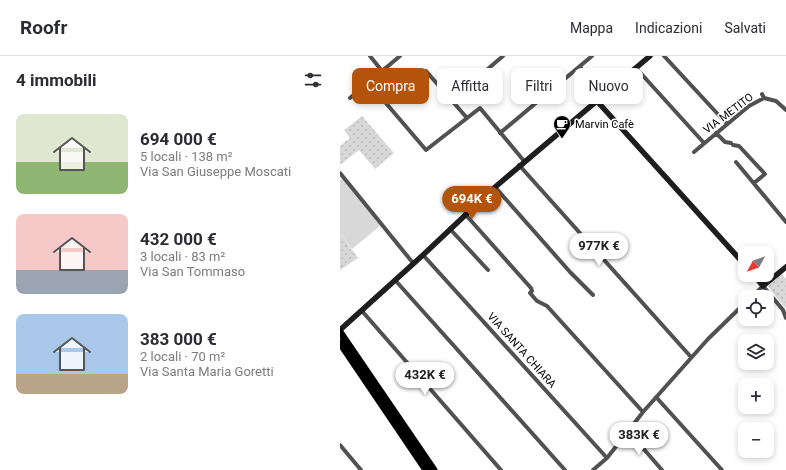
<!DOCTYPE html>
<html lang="it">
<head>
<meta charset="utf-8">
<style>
	:root { --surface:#fff; --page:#f2f2f3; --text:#2b2b33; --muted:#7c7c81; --line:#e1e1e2; --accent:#b45309 }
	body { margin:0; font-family:Roboto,sans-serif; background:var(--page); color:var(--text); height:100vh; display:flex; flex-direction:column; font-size:15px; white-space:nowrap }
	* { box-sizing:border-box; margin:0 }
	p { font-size:13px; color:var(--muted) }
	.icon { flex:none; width:22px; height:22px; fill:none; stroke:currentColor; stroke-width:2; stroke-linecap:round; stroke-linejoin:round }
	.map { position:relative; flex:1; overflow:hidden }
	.drawer { display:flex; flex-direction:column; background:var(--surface); width:340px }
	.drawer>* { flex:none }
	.top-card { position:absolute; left:12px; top:12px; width:374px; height:36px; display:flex; gap:8px }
	.needle { width:26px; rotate:230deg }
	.controls { position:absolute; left:398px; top:190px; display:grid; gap:8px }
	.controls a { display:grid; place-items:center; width:36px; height:36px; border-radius:8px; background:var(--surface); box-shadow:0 2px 6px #0003; font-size:20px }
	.price { position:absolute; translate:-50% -34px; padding:0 9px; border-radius:14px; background:#fff; color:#222; font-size:13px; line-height:26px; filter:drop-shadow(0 1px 2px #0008) }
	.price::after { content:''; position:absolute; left:50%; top:24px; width:12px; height:9px; margin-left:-6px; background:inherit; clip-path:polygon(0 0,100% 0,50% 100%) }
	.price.selected { background:var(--accent); color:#fff }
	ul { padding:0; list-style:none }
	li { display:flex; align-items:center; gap:12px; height:100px; padding:0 16px }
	li span { display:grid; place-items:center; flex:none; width:112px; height:80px; border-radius:8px; color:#555 }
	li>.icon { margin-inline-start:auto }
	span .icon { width:48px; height:48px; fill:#fffc; stroke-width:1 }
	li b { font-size:17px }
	h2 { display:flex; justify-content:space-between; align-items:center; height:48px; padding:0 16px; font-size:17px }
	.pill { padding:0 14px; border-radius:8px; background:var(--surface); box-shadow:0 2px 6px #0003; font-size:14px; line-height:36px }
	.pill.selected { background:var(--accent); color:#fff }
	header { display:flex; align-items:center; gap:24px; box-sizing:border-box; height:56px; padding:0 20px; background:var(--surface); border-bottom:1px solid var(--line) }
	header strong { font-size:19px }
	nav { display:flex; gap:22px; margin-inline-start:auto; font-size:14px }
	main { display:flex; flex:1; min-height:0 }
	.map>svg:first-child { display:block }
	.grass { fill:url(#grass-dots) }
	.pitch { fill:#d8d8d8 }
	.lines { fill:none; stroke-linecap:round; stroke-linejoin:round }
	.street { stroke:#515151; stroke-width:4 }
	.secondary { stroke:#1e1e1e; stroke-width:5.5 }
	.highway { stroke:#000; stroke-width:7 }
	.labels { text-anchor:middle; stroke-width:3; stroke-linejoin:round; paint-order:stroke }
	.street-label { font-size:11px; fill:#000; stroke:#fff }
	.poi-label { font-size:11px; fill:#000; stroke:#fff; text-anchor:start }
</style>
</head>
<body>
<header>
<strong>Roofr</strong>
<nav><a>Mappa</a><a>Indicazioni</a><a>Salvati</a></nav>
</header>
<main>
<section class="drawer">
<h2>4 immobili<svg class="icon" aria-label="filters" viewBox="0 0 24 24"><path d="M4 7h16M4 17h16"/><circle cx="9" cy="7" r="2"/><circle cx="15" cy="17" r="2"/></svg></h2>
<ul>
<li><span style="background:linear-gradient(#dfe7d0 60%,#8fb573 0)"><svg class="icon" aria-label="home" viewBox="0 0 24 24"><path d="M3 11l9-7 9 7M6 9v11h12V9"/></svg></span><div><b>694 000 €</b><p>5 locali · 138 m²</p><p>Via San Giuseppe Moscati</p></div></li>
<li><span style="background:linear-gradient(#f6c9c9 70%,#9aa5b1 0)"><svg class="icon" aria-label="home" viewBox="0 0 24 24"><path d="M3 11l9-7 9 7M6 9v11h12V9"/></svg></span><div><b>432 000 €</b><p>3 locali · 83 m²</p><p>Via San Tommaso</p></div></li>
<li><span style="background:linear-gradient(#a9c7e8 75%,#b9a48a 0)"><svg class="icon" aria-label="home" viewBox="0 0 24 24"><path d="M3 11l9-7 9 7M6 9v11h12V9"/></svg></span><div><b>383 000 €</b><p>2 locali · 70 m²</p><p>Via Santa Maria Goretti</p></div></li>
</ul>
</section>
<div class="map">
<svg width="446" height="414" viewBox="0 0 446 414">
	<defs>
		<pattern id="grass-dots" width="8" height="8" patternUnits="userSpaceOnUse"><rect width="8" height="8" fill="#d8d8d8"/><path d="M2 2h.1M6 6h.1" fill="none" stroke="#b8b8b8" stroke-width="1.8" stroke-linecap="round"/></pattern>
	</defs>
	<rect width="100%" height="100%" fill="#fff"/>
	<path class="grass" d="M22,60L54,97L35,113L19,94L0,109V90L10,82L4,74Z
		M0,177L18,202L0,214Z
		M442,218L446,223V253L428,230Z"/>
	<path class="pitch" d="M2,123L40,170L12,193L0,177V124Z"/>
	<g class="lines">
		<path class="street" d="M30,0L42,15
			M324,0L387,68
			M240,11L264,38
			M296,12L364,87
			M86,15L127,62
			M135,24L163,0
			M422,38L424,42L436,45L446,54
			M10,42L60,0
			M45,46L86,94L140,52L184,105
			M160,77L252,0
			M376,77L385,86L391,87
			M393,89L399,90L425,118L414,127
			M354,96L409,50L424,42
			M396,106L446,166
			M179,109L351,301
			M0,117L73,207
			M155,131L230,216L253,239
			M125,158L191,232L192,235L190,237L197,245L207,250L303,356
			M110,173L148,214
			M83,199L267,402
			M55,224L225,414
			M412,241L423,230L443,254L446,262
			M22,255L161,414
			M316,341L382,414
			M288,375L322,414
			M0,389L21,414
			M253,414L267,402L303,356L368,283L405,247"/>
		<path class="secondary" d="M256,44L405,209
			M414,219L423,230L446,211
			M0,274L83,199L154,132L310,0"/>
		<path class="highway" d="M0,276L94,414
			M0,287L86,414"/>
	</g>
	<defs>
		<g id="cafe-pin" transform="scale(0.9)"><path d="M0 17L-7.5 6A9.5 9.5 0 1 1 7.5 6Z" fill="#000" stroke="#fff"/><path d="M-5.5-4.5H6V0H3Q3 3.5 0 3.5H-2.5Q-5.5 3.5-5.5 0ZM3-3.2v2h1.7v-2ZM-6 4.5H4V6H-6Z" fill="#fff"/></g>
	</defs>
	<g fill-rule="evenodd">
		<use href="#cafe-pin" x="222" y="68"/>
	</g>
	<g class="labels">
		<g class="street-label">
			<text transform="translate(388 57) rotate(-37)" y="4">VIA METITO</text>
			<text transform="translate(182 294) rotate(48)" y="4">VIA SANTA CHIARA</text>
		</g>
		<g class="poi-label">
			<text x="235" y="72">Marvin Cafè</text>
		</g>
	</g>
</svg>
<div class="controls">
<a><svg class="needle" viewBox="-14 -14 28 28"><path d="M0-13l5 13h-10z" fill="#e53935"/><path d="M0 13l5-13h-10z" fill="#7c7c81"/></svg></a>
<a><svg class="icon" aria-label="locate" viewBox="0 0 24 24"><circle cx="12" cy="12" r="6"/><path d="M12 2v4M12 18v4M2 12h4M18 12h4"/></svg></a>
<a><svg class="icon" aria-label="layers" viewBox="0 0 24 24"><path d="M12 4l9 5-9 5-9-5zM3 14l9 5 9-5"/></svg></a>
<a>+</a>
<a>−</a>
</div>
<b class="price selected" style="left:132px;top:164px">694K €</b>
<b class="price" style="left:259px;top:211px">977K €</b>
<b class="price" style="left:85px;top:340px">432K €</b>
<b class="price" style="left:299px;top:400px">383K €</b>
<div class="top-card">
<a class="pill selected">Compra</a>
<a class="pill">Affitta</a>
<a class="pill">Filtri</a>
<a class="pill">Nuovo</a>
</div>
</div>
</main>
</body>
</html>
